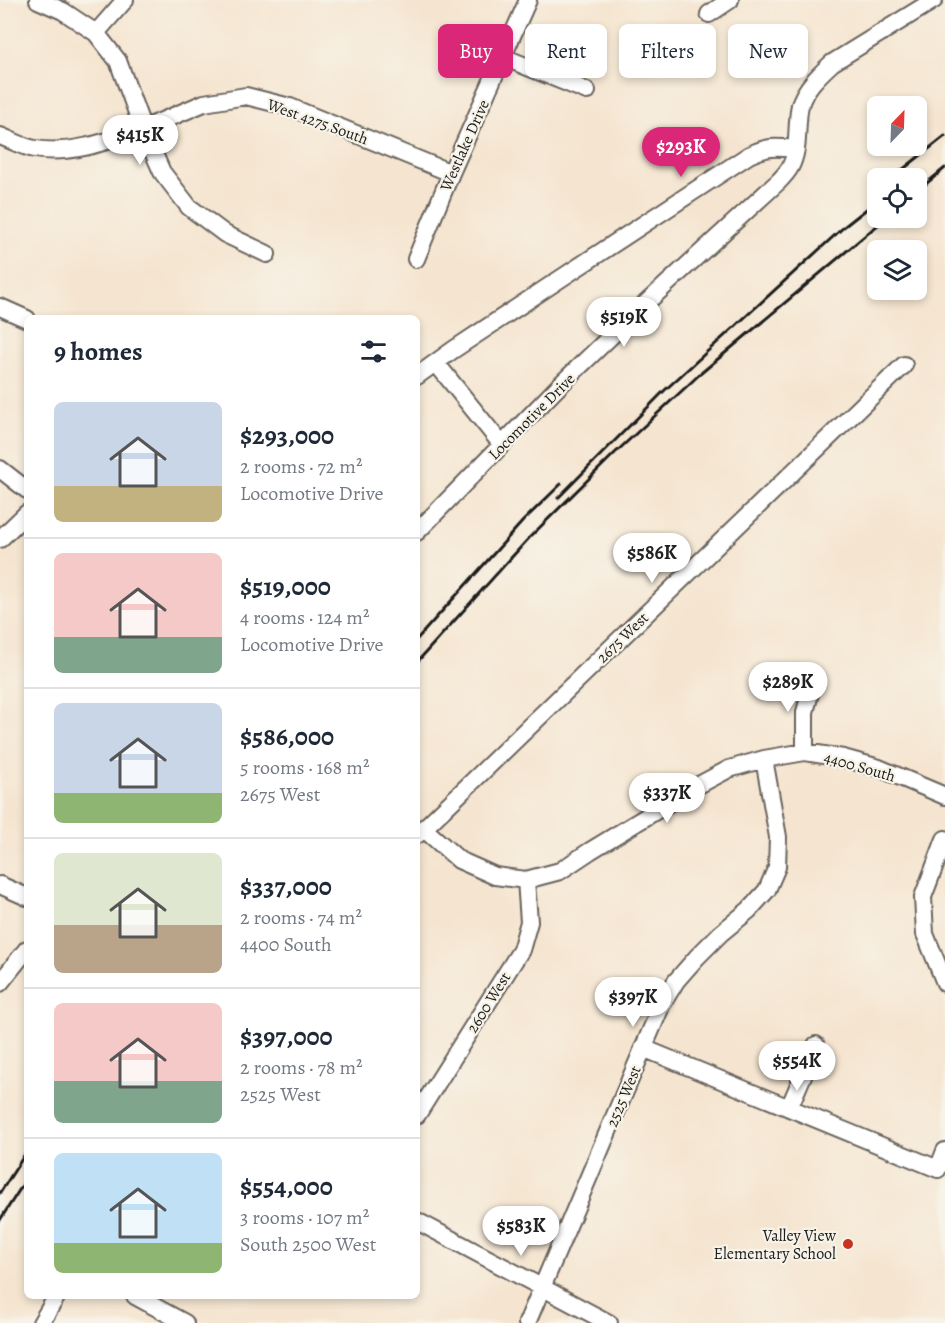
<!DOCTYPE html>
<html lang="en">
<head>
<meta charset="utf-8">
<style>
	:root { --surface:#fff; --page:#f2f2f3; --text:#1f2937; --muted:#747a83; --line:#e0e1e3; --accent:#db2777 }
	body { margin:0; font-family:Alegreya,serif; background:var(--page); color:var(--text); height:100vh; display:flex; flex-direction:column; font-size:22px; white-space:nowrap }
	* { box-sizing:border-box; margin:0 }
	p { font-size:20px; color:var(--muted) }
	.icon { flex:none; width:33px; height:33px; fill:none; stroke:currentColor; stroke-width:2; stroke-linecap:round; stroke-linejoin:round }
	.map { position:relative; flex:1; overflow:hidden }
	.details { position:absolute; left:24px; top:315px; width:396px; height:984px; display:flex; flex-direction:column; background:var(--surface); border-radius:9px; box-shadow:0 3px 9px #0003 }
	.details>* { flex:none }
	.guide { position:absolute; left:438px; top:24px; width:417px; height:54px; display:flex; gap:12px }
	.needle { width:39px; rotate:23deg }
	.fabs { position:absolute; left:867px; top:96px; display:grid; gap:12px }
	.fabs a { display:grid; place-items:center; width:60px; height:60px; border-radius:9px; background:var(--surface); box-shadow:0 3px 9px #0003; font-size:30px }
	.price { position:absolute; translate:-50% -51px; padding:0 14px; border-radius:21px; background:#fff; color:#222; font-size:20px; line-height:39px; filter:drop-shadow(0 2px 3px #0008) }
	.price::after { content:''; position:absolute; left:50%; top:36px; width:18px; height:14px; margin-left:-9px; background:inherit; clip-path:polygon(0 0,100% 0,50% 100%) }
	.price.selected { background:var(--accent); color:#fff }
	ul { padding:0; list-style:none }
	li { display:flex; align-items:center; gap:18px; height:150px; padding:0 30px }
	li+li { border-top:2px solid var(--line) }
	li span { display:grid; place-items:center; flex:none; width:168px; height:120px; border-radius:9px; color:#555 }
	li>.icon { margin-inline-start:auto }
	span .icon { width:72px; height:72px; fill:#fffc; stroke-width:1 }
	li b { font-size:26px }
	h2 { display:flex; justify-content:space-between; align-items:center; height:72px; padding:0 30px; font-size:26px }
	.chip { padding:0 21px; border-radius:9px; background:var(--surface); box-shadow:0 3px 9px #0003; font-size:21px; line-height:54px }
	.chip.selected { background:var(--accent); color:#fff }
	.map>svg:first-child { display:block }
	.lines { fill:none; stroke-linecap:round; stroke-linejoin:round }
	.minor-casing { stroke:#68625b; stroke-width:20 }
	.minor { stroke:#fff; stroke-width:16 }
	.rail { stroke:#1c1c1c; stroke-width:3 }
	.poi-dot { fill:#c8321e; stroke:#f7f3e8; stroke-width:2 }
	.labels { text-anchor:middle; stroke-width:4.5; stroke-linejoin:round; paint-order:stroke }
	.street-label { font-size:16px; fill:#1c1c1c; stroke:#f7f3e8 }
	.poi-label { font-size:16px; fill:#1c1c1c; stroke:#f7f3e8; text-anchor:end }
</style>
</head>
<body>
<div class="map">
<svg width="945" height="1323" viewBox="0 0 945 1323">
	<rect width="100%" height="100%" fill="#f7f3e8"/>
	<filter id="ink" filterUnits="userSpaceOnUse"><feTurbulence type="fractalNoise" baseFrequency=".0167" numOctaves="2"/><feDisplacementMap in="SourceGraphic" scale="12" xChannelSelector="R" yChannelSelector="G"/><feConvolveMatrix kernelMatrix="1 2 1 2 8 2 1 2 1" color-interpolation-filters="sRGB"/></filter>
	<filter id="wash" filterUnits="userSpaceOnUse"><feTurbulence type="fractalNoise" baseFrequency=".008" numOctaves="4" result="noise"/><feDisplacementMap in="SourceGraphic" scale="24" xChannelSelector="R" yChannelSelector="G"/><feGaussianBlur stdDeviation="1.35" result="paint"/><feColorMatrix in="noise" values="0 0 0 0 0 0 0 0 0 0 0 0 0 0 0 0 0 1.4 0 .05"/><feComposite in="paint" operator="in"/></filter>
	<g filter="url(#wash)">
		<rect width="100%" height="100%" fill="#f5e5d0"/>
	</g>
	<g filter="url(#ink)">
		<g class="lines">
			<g class="minor-casing">
				<path id="minor" d="M38,0L63,11L96,33L118,61L143,129L204,103L246,96L290,107L451,173
					M709,14L730,0
					M96,33L125,0
					M503,57L587,91
					M0,136C11,140 23,147 35,149C72,155 108,141 143,129L162,172L189,207L225,234L267,254
					M416,259L451,173L528,0
					M0,307L27,319
					M436,363L502,445
					M417,376L453,350L563,277L749,155C769,146 774,147 796,149C798,135 797,119 800,105C805,88 819,75 832,63L934,0
					M0,469L27,490
					M417,532L559,386L632,316L778,182C789,171 793,165 796,149
					M0,539L27,513
					M805,752V712L814,679
					M423,828L459,860L495,876L526,880L560,871L590,851L695,787L729,769L764,759L805,752L843,758L879,768L945,796
					M417,835L904,365
					M945,839L923,897L925,934L945,983
					M0,885L27,897
					M0,983L27,949
					M643,1048L938,1169L945,1151
					M789,1108L816,1045
					M417,1115L521,950L529,922L526,880
					M417,1221L609,1323
					M135,1296L185,1323
					M41,1323L57,1296
					M527,1323L662,1004L676,981L697,957L721,933L749,910L767,890L777,867L778,837L764,759"/>
			</g>
			<use href="#minor" class="minor"/>
			<path class="rail" d="M892,178L945,136
				M916,192L945,168
				M558,498L665,390L845,226L878,200
				M417,639L523,521L561,484
				M417,662L530,537L615,453L700,374L886,218
				M0,1193L27,1151
				M0,1220L27,1178"/>
		</g>
	</g>
	<circle class="poi-dot" cx="848" cy="1244" r="6"/>
	<g class="labels">
		<g class="street-label">
			<text transform="translate(318 121) rotate(20)" y="6">West 4275 South</text>
			<text transform="translate(464 145) rotate(-66)" y="6">Westlake Drive</text>
			<text transform="translate(531 416) rotate(-45)" y="6">Locomotive Drive</text>
			<text transform="translate(622 637) rotate(-44)" y="6">2675 West</text>
			<text transform="translate(860 766) rotate(16)" y="6">4400 South</text>
			<text transform="translate(488 1002) rotate(-58)" y="6">2600 West</text>
			<text transform="translate(623 1096) rotate(-67)" y="6">2525 West</text>
		</g>
		<g class="poi-label">
			<text x="836" y="1241">Valley View<tspan x="836" dy="18">Elementary School</tspan></text>
		</g>
	</g>
</svg>
<div class="fabs">
<a><svg class="needle" viewBox="-14 -14 28 28"><path d="M0-13l5 13h-10z" fill="#e53935"/><path d="M0 13l5-13h-10z" fill="#747a83"/></svg></a>
<a><svg class="icon" aria-label="locate" viewBox="0 0 24 24"><circle cx="12" cy="12" r="6"/><path d="M12 2v4M12 18v4M2 12h4M18 12h4"/></svg></a>
<a><svg class="icon" aria-label="layers" viewBox="0 0 24 24"><path d="M12 4l9 5-9 5-9-5zM3 14l9 5 9-5"/></svg></a>
</div>
<b class="price" style="left:140px;top:166px">$415K</b>
<b class="price selected" style="left:681px;top:178px">$293K</b>
<b class="price" style="left:624px;top:348px">$519K</b>
<b class="price" style="left:652px;top:584px">$586K</b>
<b class="price" style="left:788px;top:713px">$289K</b>
<b class="price" style="left:667px;top:824px">$337K</b>
<b class="price" style="left:633px;top:1028px">$397K</b>
<b class="price" style="left:797px;top:1092px">$554K</b>
<b class="price" style="left:521px;top:1257px">$583K</b>
<div class="guide">
<a class="chip selected">Buy</a>
<a class="chip">Rent</a>
<a class="chip">Filters</a>
<a class="chip">New</a>
</div>
<section class="details">
<h2>9 homes<svg class="icon" aria-label="filters" viewBox="0 0 24 24"><path d="M4 7h16M4 17h16"/><circle cx="9" cy="7" r="2"/><circle cx="15" cy="17" r="2"/></svg></h2>
<ul>
<li><span style="background:linear-gradient(#c9d6e8 70%,#c2b280 0)"><svg class="icon" aria-label="home" viewBox="0 0 24 24"><path d="M3 11l9-7 9 7M6 9v11h12V9"/></svg></span><div><b>$293,000</b><p>2 rooms · 72 m²</p><p>Locomotive Drive</p></div></li>
<li><span style="background:linear-gradient(#f6c9c9 70%,#7fa58c 0)"><svg class="icon" aria-label="home" viewBox="0 0 24 24"><path d="M3 11l9-7 9 7M6 9v11h12V9"/></svg></span><div><b>$519,000</b><p>4 rooms · 124 m²</p><p>Locomotive Drive</p></div></li>
<li><span style="background:linear-gradient(#c9d6e8 75%,#8fb573 0)"><svg class="icon" aria-label="home" viewBox="0 0 24 24"><path d="M3 11l9-7 9 7M6 9v11h12V9"/></svg></span><div><b>$586,000</b><p>5 rooms · 168 m²</p><p>2675 West</p></div></li>
<li><span style="background:linear-gradient(#dfe7d0 60%,#b9a48a 0)"><svg class="icon" aria-label="home" viewBox="0 0 24 24"><path d="M3 11l9-7 9 7M6 9v11h12V9"/></svg></span><div><b>$337,000</b><p>2 rooms · 74 m²</p><p>4400 South</p></div></li>
<li><span style="background:linear-gradient(#f6c9c9 65%,#7fa58c 0)"><svg class="icon" aria-label="home" viewBox="0 0 24 24"><path d="M3 11l9-7 9 7M6 9v11h12V9"/></svg></span><div><b>$397,000</b><p>2 rooms · 78 m²</p><p>2525 West</p></div></li>
<li><span style="background:linear-gradient(#bfe0f5 75%,#8fb573 0)"><svg class="icon" aria-label="home" viewBox="0 0 24 24"><path d="M3 11l9-7 9 7M6 9v11h12V9"/></svg></span><div><b>$554,000</b><p>3 rooms · 107 m²</p><p>South 2500 West</p></div></li>
</ul>
</section>
</div>
</body>
</html>
